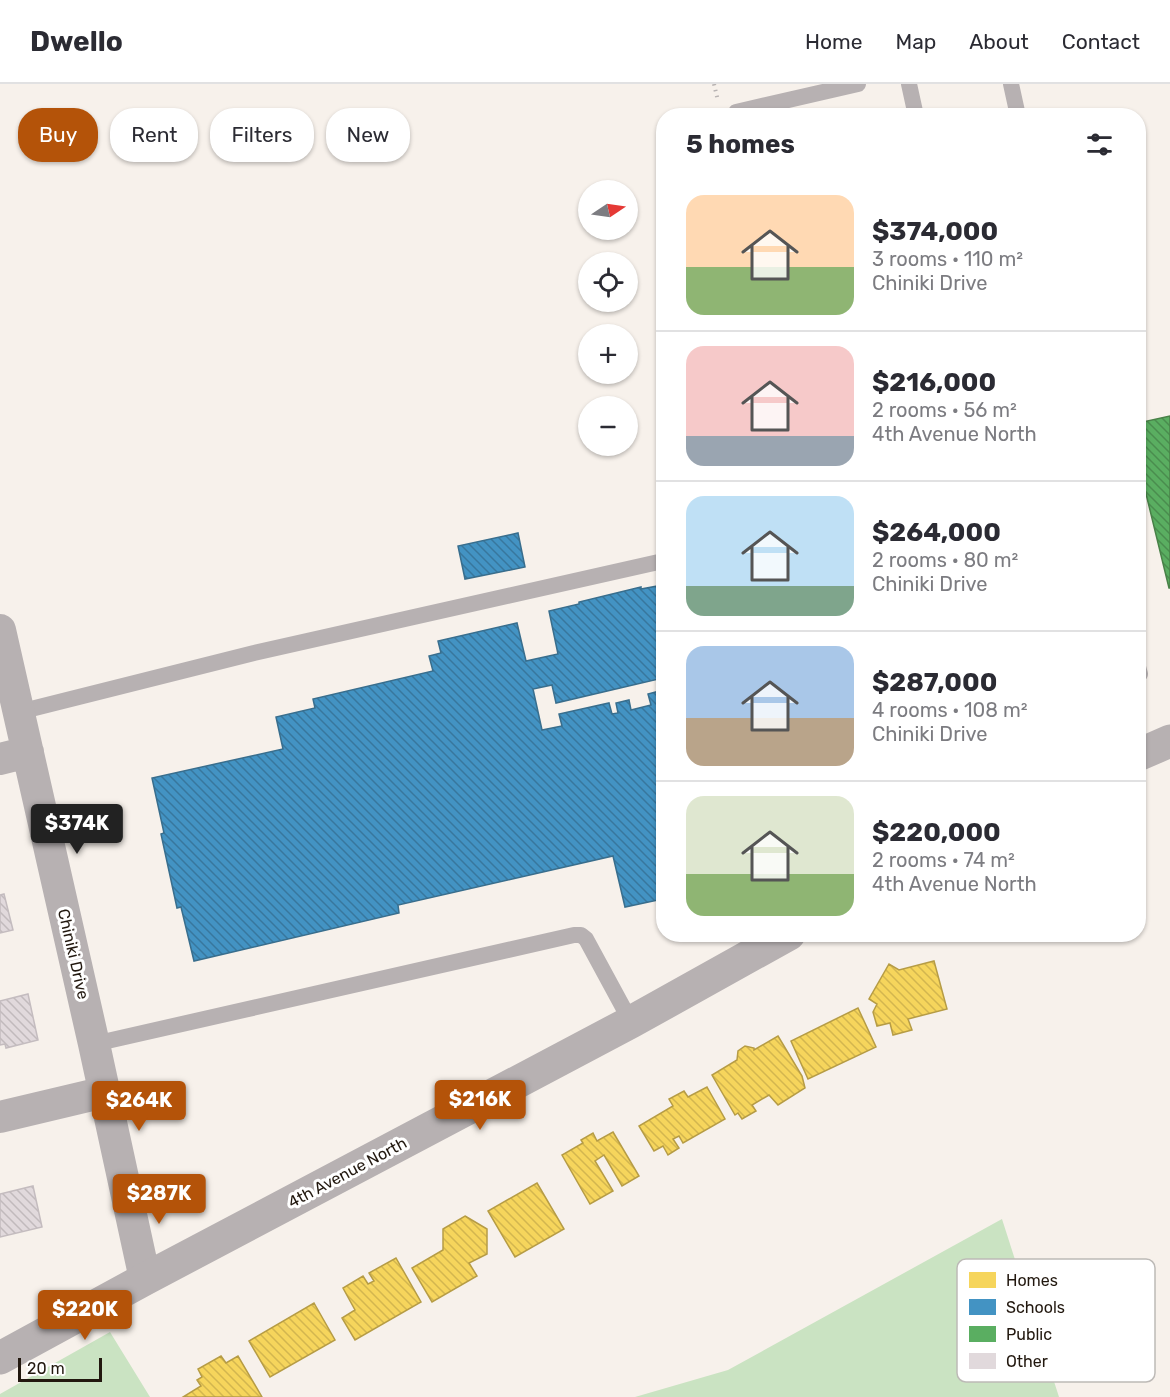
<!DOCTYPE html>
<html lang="en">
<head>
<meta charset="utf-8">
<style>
	:root { --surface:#fff; --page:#f7f7f7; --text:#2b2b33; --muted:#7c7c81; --line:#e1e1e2; --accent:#b45309 }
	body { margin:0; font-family:Rubik,sans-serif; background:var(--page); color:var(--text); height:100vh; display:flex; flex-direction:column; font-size:22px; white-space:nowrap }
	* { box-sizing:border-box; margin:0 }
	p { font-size:20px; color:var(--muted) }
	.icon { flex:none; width:33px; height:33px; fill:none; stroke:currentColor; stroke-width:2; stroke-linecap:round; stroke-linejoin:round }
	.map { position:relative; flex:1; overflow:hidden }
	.details { position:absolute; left:656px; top:24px; width:490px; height:834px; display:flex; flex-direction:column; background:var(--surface); border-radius:24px; box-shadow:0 2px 4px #0004 }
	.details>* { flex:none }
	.hud { position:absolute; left:18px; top:24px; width:548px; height:54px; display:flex; gap:12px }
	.needle { width:39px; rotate:77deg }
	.buttons { position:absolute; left:578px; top:96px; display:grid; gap:12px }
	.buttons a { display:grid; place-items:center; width:60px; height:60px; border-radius:50%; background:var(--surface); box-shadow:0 2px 4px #0004; font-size:30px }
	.scale { position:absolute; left:18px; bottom:15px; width:84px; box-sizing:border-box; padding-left:6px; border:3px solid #22180f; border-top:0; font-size:16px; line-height:21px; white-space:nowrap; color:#22180f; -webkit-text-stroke:4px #fff; paint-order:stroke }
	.price { position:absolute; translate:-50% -51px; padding:0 14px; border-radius:6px; background:var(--accent); color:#fff; font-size:20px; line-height:39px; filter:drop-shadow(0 2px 3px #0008) }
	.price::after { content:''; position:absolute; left:50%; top:36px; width:18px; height:14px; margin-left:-9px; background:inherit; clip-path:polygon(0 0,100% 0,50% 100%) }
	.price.active { background:#222; color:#fff }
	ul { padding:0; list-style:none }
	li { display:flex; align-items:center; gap:18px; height:150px; padding:0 30px }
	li+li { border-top:2px solid var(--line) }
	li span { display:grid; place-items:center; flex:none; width:168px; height:120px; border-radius:18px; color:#555 }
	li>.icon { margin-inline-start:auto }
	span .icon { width:72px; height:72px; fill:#fffc; stroke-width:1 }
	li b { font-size:26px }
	h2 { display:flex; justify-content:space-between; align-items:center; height:72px; padding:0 30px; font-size:26px }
	.tag { padding:0 21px; border-radius:24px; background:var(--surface); box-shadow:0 2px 4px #0004; font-size:21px; line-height:54px }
	.tag.active { background:var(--accent); color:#fff }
	header { display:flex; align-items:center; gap:36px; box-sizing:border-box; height:84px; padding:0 30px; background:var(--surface); border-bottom:2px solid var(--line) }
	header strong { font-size:28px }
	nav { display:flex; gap:33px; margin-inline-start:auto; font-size:21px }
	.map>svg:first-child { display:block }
	.green { fill:#cae3c2 }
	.homes { fill:url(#homes-back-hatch); stroke:#b69c45; stroke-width:1.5 }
	.schools { fill:url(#schools-back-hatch); stroke:#396e8d; stroke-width:1.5 }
	.public { fill:url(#public-back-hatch); stroke:#498148; stroke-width:1.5 }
	.building { fill:url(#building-back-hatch); stroke:#c4bcbf; stroke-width:1.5 }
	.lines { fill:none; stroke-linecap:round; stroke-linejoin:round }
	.path { stroke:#b8b3b2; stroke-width:4; stroke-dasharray:1.5 4.5; stroke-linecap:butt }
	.service { stroke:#b7b1b2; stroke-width:16 }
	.minor { stroke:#b7b1b2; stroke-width:32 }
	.tertiary { stroke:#b7b1b2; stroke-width:33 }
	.labels { text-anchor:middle; stroke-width:6; stroke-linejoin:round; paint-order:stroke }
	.street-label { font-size:16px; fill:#22180f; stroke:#fff }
	.key { fill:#fff; stroke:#bdbab7; stroke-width:1.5 }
	.key-label { font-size:16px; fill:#22180f }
</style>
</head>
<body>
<header>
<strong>Dwello</strong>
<nav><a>Home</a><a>Map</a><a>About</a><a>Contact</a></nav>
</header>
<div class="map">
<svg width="1170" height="1313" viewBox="0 0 1170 1313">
	<defs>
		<pattern id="homes-back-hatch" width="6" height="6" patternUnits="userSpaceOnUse" patternTransform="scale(1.5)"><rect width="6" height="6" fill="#f6d55c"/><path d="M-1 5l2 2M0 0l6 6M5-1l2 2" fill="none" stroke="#d3b64f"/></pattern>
		<pattern id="schools-back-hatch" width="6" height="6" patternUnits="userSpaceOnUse" patternTransform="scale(1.5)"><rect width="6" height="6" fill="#4393c3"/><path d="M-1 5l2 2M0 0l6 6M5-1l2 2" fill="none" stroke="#38779d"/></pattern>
		<pattern id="public-back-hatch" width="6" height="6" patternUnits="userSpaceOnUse" patternTransform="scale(1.5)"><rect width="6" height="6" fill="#5aae61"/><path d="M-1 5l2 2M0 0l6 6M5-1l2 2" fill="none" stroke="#4a8d4e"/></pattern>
		<pattern id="building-back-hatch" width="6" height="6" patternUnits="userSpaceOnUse" patternTransform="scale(1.5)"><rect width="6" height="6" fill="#e1d9dc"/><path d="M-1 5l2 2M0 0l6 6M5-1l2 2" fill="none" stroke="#c1babc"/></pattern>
	</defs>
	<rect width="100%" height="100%" fill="#f7f1eb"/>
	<path class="green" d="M1002,1135L1059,1313H635L728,1286Z
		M110,1248L150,1313H0V1310Z"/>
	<path class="homes" d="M934,877L947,925L908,935L912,946L893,951L890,939L877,942L873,928L877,920L869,915L889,880L899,886Z
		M858,924L876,963L808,995L791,957Z
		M778,952L802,992L805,1004L778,1021L769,1011L752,1021L756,1027L742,1035L738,1029L735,1031L712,991L737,976L738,967L745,962L754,964V966Z
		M707,1003L725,1035L683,1059L679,1052L673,1055L679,1064L668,1071L663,1062L654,1067L639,1042L673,1022L669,1015L684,1007L688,1013Z
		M613,1048L639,1092L622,1102L604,1071L595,1077L613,1107L590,1120L562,1071L583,1059L581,1056L593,1049L597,1057Z
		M537,1099L564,1145L515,1173L488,1127Z
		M465,1132L487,1145V1170L469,1179L477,1192L432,1218L412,1184L443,1166V1145Z
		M396,1174L421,1218L355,1256L342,1234L355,1226L343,1204L363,1192L368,1200L374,1197L369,1189Z
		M314,1219L335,1256L270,1293L249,1257Z
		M221,1272L226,1279L238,1272L262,1313H183L201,1302L197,1296L202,1293L198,1285Z"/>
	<path class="schools" d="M518,449L525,483L465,495L458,462Z
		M663,501V594L556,619L552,601L533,605L542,646L562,642L559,630L609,619L612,630L618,629L616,619L629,616L631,626L651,621L648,610L663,606V815L625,823L613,772L398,821L399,829L194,877L181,823L177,824L161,750L164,749L152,694L283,665L276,633L315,624L313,615L433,587L429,572L441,569L438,557L517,539L526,577L558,570L549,527L579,520V518L641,503V505Z"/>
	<path class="public" d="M1170,332V504H1169L1138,377V339Z"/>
	<path class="building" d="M4,810L13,846L0,849V811Z
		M28,910L38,956L6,964L5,960L0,961V917Z
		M33,1102L42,1143L0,1153V1110Z"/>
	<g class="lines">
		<path class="path" d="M714,0L718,17"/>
		<path class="service" d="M909,0L916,32
			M1011,0L1018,32
			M737,32L736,28L858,0
			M1138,583L1140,590H1138
			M19,628L254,569L663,477
			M94,960L574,851H581L586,855L631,938"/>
		<path class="minor" d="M0,546L94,960L145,1195
			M0,675L28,668
			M0,1033L105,1008"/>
		<path class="tertiary" d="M1138,671L1170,657
			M0,1274L145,1195L631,938L789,850"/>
	</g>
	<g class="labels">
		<g class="street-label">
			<text transform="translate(74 870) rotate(77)" y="6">Chiniki Drive</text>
			<text transform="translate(347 1088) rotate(-28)" y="6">4th Avenue North</text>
		</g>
	</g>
	<rect x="957" y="1175" width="198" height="123" rx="9" class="key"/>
	<rect x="969" y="1188" width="27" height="16" fill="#f6d55c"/>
	<rect x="969" y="1215" width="27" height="16" fill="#4393c3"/>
	<rect x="969" y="1242" width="27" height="16" fill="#5aae61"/>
	<rect x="969" y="1269" width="27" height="16" fill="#e1d9dc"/>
	<g class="key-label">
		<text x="1006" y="1202">Homes</text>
		<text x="1006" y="1229">Schools</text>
		<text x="1006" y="1256">Public</text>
		<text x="1006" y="1283">Other</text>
	</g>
</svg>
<div class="buttons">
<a><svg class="needle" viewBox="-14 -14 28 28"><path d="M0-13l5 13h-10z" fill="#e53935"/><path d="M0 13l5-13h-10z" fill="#7c7c81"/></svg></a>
<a><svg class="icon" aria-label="locate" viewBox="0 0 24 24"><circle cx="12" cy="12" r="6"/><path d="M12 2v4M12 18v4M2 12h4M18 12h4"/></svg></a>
<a>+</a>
<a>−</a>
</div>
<div class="scale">20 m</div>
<b class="price active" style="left:77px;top:771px">$374K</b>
<b class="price" style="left:480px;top:1047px">$216K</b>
<b class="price" style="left:139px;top:1048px">$264K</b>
<b class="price" style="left:159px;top:1141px">$287K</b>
<b class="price" style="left:85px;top:1257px">$220K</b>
<div class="hud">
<a class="tag active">Buy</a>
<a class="tag">Rent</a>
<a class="tag">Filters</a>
<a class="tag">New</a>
</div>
<section class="details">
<h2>5 homes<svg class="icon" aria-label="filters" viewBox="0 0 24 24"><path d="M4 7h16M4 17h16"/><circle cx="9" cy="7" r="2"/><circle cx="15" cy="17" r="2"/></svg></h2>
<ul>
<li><span style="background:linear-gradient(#ffd9b3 60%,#8fb573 0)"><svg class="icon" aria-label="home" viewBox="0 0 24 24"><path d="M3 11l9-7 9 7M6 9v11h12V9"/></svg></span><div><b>$374,000</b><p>3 rooms · 110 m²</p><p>Chiniki Drive</p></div></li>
<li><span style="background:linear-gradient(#f6c9c9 75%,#9aa5b1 0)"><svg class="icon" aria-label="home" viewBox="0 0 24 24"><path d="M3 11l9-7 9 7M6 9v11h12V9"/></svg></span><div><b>$216,000</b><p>2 rooms · 56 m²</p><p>4th Avenue North</p></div></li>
<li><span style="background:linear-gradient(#bfe0f5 75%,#7fa58c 0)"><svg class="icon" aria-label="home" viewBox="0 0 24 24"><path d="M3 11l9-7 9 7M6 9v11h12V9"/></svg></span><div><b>$264,000</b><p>2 rooms · 80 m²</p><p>Chiniki Drive</p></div></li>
<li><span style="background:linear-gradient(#a9c7e8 60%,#b9a48a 0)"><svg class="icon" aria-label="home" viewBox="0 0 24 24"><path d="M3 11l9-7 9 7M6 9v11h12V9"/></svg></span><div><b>$287,000</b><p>4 rooms · 108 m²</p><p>Chiniki Drive</p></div></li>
<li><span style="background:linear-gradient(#dfe7d0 65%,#8fb573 0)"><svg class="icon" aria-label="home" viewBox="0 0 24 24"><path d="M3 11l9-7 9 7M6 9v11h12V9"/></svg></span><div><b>$220,000</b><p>2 rooms · 74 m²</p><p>4th Avenue North</p></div></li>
</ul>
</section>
</div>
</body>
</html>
